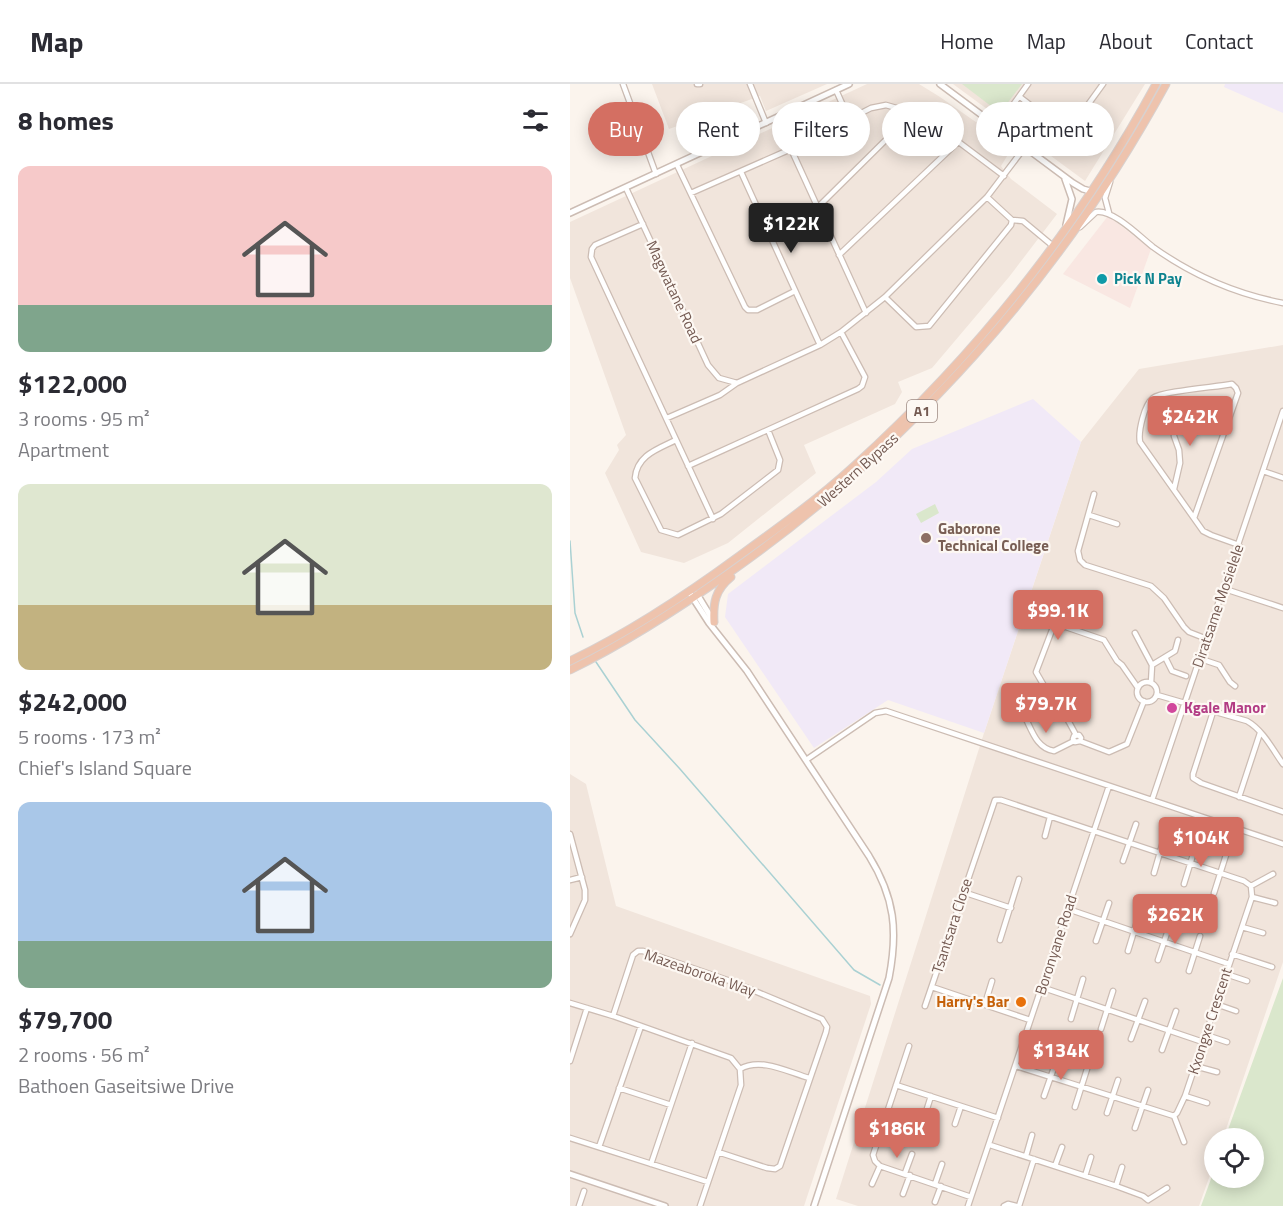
<!DOCTYPE html>
<html lang="en">
<head>
<meta charset="utf-8">
<style>
	:root { --surface:#fff; --page:#f7f7f7; --text:#2b2b33; --muted:#7c7c81; --line:#e1e1e2; --accent:#d46f62 }
	body { margin:0; font-family:"Titillium Web",sans-serif; background:var(--page); color:var(--text); height:100vh; display:flex; flex-direction:column; font-size:22px; white-space:nowrap }
	* { box-sizing:border-box; margin:0 }
	p { font-size:20px; color:var(--muted) }
	.icon { flex:none; width:33px; height:33px; fill:none; stroke:currentColor; stroke-width:2; stroke-linecap:round; stroke-linejoin:round }
	.map { position:relative; flex:1; overflow:hidden }
	.side { display:flex; flex-direction:column; background:var(--surface); width:570px }
	.side>* { flex:none }
	.hud { position:absolute; left:18px; top:18px; width:570px; height:54px; display:flex; gap:12px }
	.tools { position:absolute; left:634px; top:1044px; display:grid; gap:12px }
	.tools a { display:grid; place-items:center; width:60px; height:60px; border-radius:50%; background:var(--surface); box-shadow:0 3px 15px #0003; font-size:30px }
	.price { position:absolute; translate:-50% -51px; padding:0 14px; border-radius:6px; background:var(--accent); color:#fff; font-size:20px; line-height:39px; filter:drop-shadow(0 2px 3px #0008) }
	.price::after { content:''; position:absolute; left:50%; top:36px; width:18px; height:14px; margin-left:-9px; background:inherit; clip-path:polygon(0 0,100% 0,50% 100%) }
	.price.active { background:#222; color:#fff }
	ul { padding:0; list-style:none }
	li { display:grid; align-content:center; gap:12px; height:318px; padding:0 18px }
	li span { display:grid; place-items:center; height:186px; border-radius:12px; color:#555 }
	li>.icon { margin-inline-start:auto }
	span .icon { width:108px; height:108px; fill:#fffc; stroke-width:1 }
	li b { font-size:26px }
	h2 { display:flex; justify-content:space-between; align-items:center; height:72px; padding:0 18px; font-size:26px }
	.pill { padding:0 21px; border-radius:27px; background:var(--surface); box-shadow:0 3px 15px #0003; font-size:21px; line-height:54px }
	.pill.active { background:var(--accent); color:#fff }
	header { display:flex; align-items:center; gap:36px; box-sizing:border-box; height:84px; padding:0 30px; background:var(--surface); border-bottom:2px solid var(--line) }
	header strong { font-size:28px }
	nav { display:flex; gap:33px; margin-inline-start:auto; font-size:21px }
	main { display:flex; flex:1; min-height:0 }
	.map>svg:first-child { display:block }
	.residential { fill:#f1e5dc }
	.commercial { fill:#f9e7e2 }
	.education { fill:#f1e9f7 }
	.green { fill:#dae7cc }
	.lines { fill:none; stroke-linecap:round; stroke-linejoin:round }
	.stream { stroke:#aad1d3; stroke-width:1.5 }
	.minor-casing { stroke:#ccbcb3; stroke-width:7 }
	.tertiary-casing { stroke:#ccbcb3; stroke-width:8 }
	.trunk-casing { stroke:#d8d1cf; stroke-width:9 }
	.minor { stroke:#fff; stroke-width:4.5 }
	.tertiary { stroke:#fff; stroke-width:5 }
	.trunk { stroke:#eec3ad; stroke-width:7 }
	.culture-dot { fill:#0f9aa8; stroke:#fdf8f3; stroke-width:2 }
	.education-dot { fill:#8d6e63; stroke:#fdf8f3; stroke-width:2 }
	.hotel-dot { fill:#d1479c; stroke:#fdf8f3; stroke-width:2 }
	.food-dot { fill:#e8710a; stroke:#fdf8f3; stroke-width:2 }
	.labels { text-anchor:middle; stroke-width:4.5; stroke-linejoin:round; paint-order:stroke }
	.shield { fill:#fdf8f3; stroke:#9d8982; stroke-width:1.5 }
	.shield-label { font-size:14px; font-weight:bold; fill:#745a52 }
	.culture-label { font-size:15px; font-weight:bold; fill:#0d838f; stroke:#fdf8f3; text-anchor:start }
	.street-label { font-size:15px; fill:#745a52; stroke:#fdf8f3 }
	.education-label { font-size:15px; font-weight:bold; fill:#785e54; stroke:#fdf8f3; text-anchor:start }
	.hotel-label { font-size:15px; font-weight:bold; fill:#b23c85; stroke:#fdf8f3; text-anchor:start }
	.food-label { font-size:15px; font-weight:bold; fill:#c56008; stroke:#fdf8f3; text-anchor:end }
</style>
</head>
<body>
<header>
<strong>Map</strong>
<nav><a>Home</a><a>Map</a><a>About</a><a>Contact</a></nav>
</header>
<main>
<section class="side">
<h2>8 homes<svg class="icon" aria-label="filters" viewBox="0 0 24 24"><path d="M4 7h16M4 17h16"/><circle cx="9" cy="7" r="2"/><circle cx="15" cy="17" r="2"/></svg></h2>
<ul>
<li><span style="background:linear-gradient(#f6c9c9 75%,#7fa58c 0)"><svg class="icon" aria-label="home" viewBox="0 0 24 24"><path d="M3 11l9-7 9 7M6 9v11h12V9"/></svg></span><div><b>$122,000</b><p>3 rooms · 95 m²</p><p>Apartment</p></div></li>
<li><span style="background:linear-gradient(#dfe7d0 65%,#c2b280 0)"><svg class="icon" aria-label="home" viewBox="0 0 24 24"><path d="M3 11l9-7 9 7M6 9v11h12V9"/></svg></span><div><b>$242,000</b><p>5 rooms · 173 m²</p><p>Chief's Island Square</p></div></li>
<li><span style="background:linear-gradient(#a9c7e8 75%,#7fa58c 0)"><svg class="icon" aria-label="home" viewBox="0 0 24 24"><path d="M3 11l9-7 9 7M6 9v11h12V9"/></svg></span><div><b>$79,700</b><p>2 rooms · 56 m²</p><p>Bathoen Gaseitsiwe Drive</p></div></li>
</ul>
</section>
<div class="map">
<svg width="713" height="1122" viewBox="0 0 713 1122">
	<rect width="100%" height="100%" fill="#fbf4ed"/>
	<path class="residential" d="M82,0H257L196,27L190,12L99,45Z
		M297,0H349L370,13L436,59L439,69L431,82L441,95L487,130L439,193L362,284L328,298L332,308L325,320L234,361L246,389L158,459L114,479L71,468L35,389L49,366L47,361L56,351L0,194V138Z
		M383,0H575L515,97Z
		M713,261V878L653,1054H645V1077L629,1122H288L266,1115L414,649L511,358L569,285Z
		M0,690L16,700L46,822L300,912L301,920L234,1122H0Z"/>
	<path class="commercial" d="M538,132L581,165L560,224L493,190Z"/>
	<path class="education" d="M655,0H713V29L654,3Z
		M463,315L511,358L414,649L318,616L244,664L155,533L158,510L306,398L342,365Z"/>
	<path class="green" d="M392,0H452L430,29Z
		M365,420L369,429L351,439L346,430Z
		M713,894V1122H631L645,1084V1094H684V1054H655Z"/>
	<g class="lines">
		<path class="stream" d="M0,457L5,529L13,553
			M26,578L65,636L110,685L284,886L310,901"/>
		<g class="minor-casing">
			<path id="minor" d="M53,0L86,90
				M127,0H130
				M180,0L196,39
				M266,6L279,35
				M450,13C463,23 489,47 504,40L533,0
				M427,43L458,0
				M221,65L296,229
				M107,81L175,223L178,226H187L225,207
				M171,88L250,261
				M56,104L138,281L149,294L167,299
				M121,109L221,65L301,24L316,21L354,32L434,92
				M248,123L344,28
				M539,129L535,114L540,98
				M442,136L453,137L483,162
				M73,140L25,161L22,165L21,173L143,435
				M510,143L526,128C543,125 570,153 583,163C622,191 666,210 713,219
				M269,171L389,57
				M315,213L346,243L359,242L441,141L442,136L417,113
				M599,322L604,340V352L609,366L610,379L604,405
				M97,334L150,311L167,299L250,261L271,248L315,213L417,113L455,63
				M106,356C88,365 67,371 65,394L91,446L108,451L151,430L208,386L210,376L198,346
				M118,382L288,305L292,302L295,293L271,248
				M693,387L713,394
				M524,410L508,467L510,476L515,481L581,502L594,514L614,543L619,548L637,555
				M519,431L547,440
				M624,434L668,309L666,304L662,300C647,303 592,307 583,314C574,321 568,348 570,358L633,447L641,451L669,461
				M655,505L713,524
				M565,549L582,581L581,599
				M595,573L602,587L616,592
				M631,575L649,581L660,598L665,602
				M582,581L605,567L608,556
				M567 608a10 10 0 1 1 20 0a10 10 0 1 1-20 0Z
				M587,611L677,637C693,646 703,666 713,680
				M643,628L623,690V694L631,699L713,728
				M454,631C462,646 466,664 484,667L504,657
				M506,651L488,618L477,607L466,588L482,546L488,543H496L534,556L547,577L552,581L568,604
				M510,657L511,654L509,651L504,652L503,655L505,658L510,657L539,668L557,660L574,617
				M236,676L305,629L316,627L713,760
				M669,713L690,649
				M582,716L713,327
				M0,750L15,806V816L0,850
				M475,752L480,733
				M553,777L566,740
				M584,789L595,751
				M0,796L12,793
				M614,800L626,761
				M681,802L703,790
				M393,808L441,824
				M644,809L656,771
				M682,813L705,819
				M498,825L659,880
				M672,843L693,849
				M430,856L449,795
				M526,857L539,819
				M558,867L569,831
				M662,870L702,883
				M588,876L600,840
				M619,887L630,852
				M656,890L677,897
				M362,903L460,936
				M471,903L633,958
				M0,919L43,932L161,974L170,985L171,1001L130,1122
				M415,920L422,897
				M646,920L666,927
				M355,922L425,716H431L674,797L681,802L682,813L615,1012L607,1029L604,1032L446,982
				M43,932L63,871L68,867H73L163,898L252,935L257,943L256,948L210,1082L205,1085L197,1084L148,1068
				M501,935L513,895
				M531,945L543,907
				M636,951L657,958
				M561,955L575,917
				M339,962L303,1071L305,1077L310,1082L401,1113
				M592,966L606,927
				M0,977L17,924
				M625,982L647,988
				M170,985C191,973 218,988 239,994
				M326,1001L428,1034
				M49,1004L101,1021
				M474,1012L487,975
				M615,1012L637,1019
				M505,1023L517,985
				M537,1029L548,996
				M355,1031L361,1012
				M604,1032L614,1058
				M385,1040L391,1022
				M565,1044L578,1006
				M0,1054L138,1098
				M420,1061L546,1102L573,1112L578,1116
				M29,1063L71,942
				M456,1072L462,1051
				M81,1080L122,959
				M485,1082L492,1063
				M335,1089L342,1070
				M515,1092L521,1073
				M302,1100L310,1082
				M365,1100L372,1080
				M546,1102L552,1083
				M333,1110L340,1091
				M578,1116L597,1104
				M365,1118L371,1102
				M9,1122L14,1107
				M398,1122L539,702
				M434,1122L438,1120L446,1122
				M449,1122L464,1075"/>
		</g>
		<g class="tertiary-casing">
			<path id="tertiary" d="M370,0L503,99L513,105L520,107
				M495,95L502,115L496,141
				M0,129L279,0
				M119,508L139,539L177,587L299,772C325,814 328,847 319,894L244,1122
				M127,510L144,538
				M0,1090L95,1122"/>
		</g>
		<g class="trunk-casing">
			<path id="trunk" d="M144,538C143,519 145,506 161,493
				M0,577C60,548 116,511 169,472C208,444 248,415 284,382C404,273 508,144 586,0
				M0,586C55,559 108,525 159,489C340,362 490,195 596,0"/>
		</g>
		<use href="#minor" class="minor"/>
		<use href="#tertiary" class="tertiary"/>
		<use href="#trunk" class="trunk"/>
	</g>
	<circle class="culture-dot" cx="532" cy="195" r="6"/>
	<circle class="education-dot" cx="356" cy="454" r="6"/>
	<circle class="hotel-dot" cx="602" cy="624" r="6"/>
	<circle class="food-dot" cx="451" cy="918" r="6"/>
	<g class="labels">
		<rect class="shield" x="337" y="316" width="30" height="22" rx="4.5"/>
		<g class="shield-label">
			<text x="352" y="332">A1</text>
		</g>
		<g class="culture-label">
			<text x="544" y="200">Pick N Pay</text>
		</g>
		<g class="street-label">
			<text transform="translate(104 208) rotate(65)" y="5">Magwatane Road</text>
			<text transform="translate(288 386) rotate(-42)" y="5">Western Bypass</text>
			<text transform="translate(648 522) rotate(-71)" y="5">Diratsame Mosielele</text>
			<text transform="translate(382 842) rotate(-72)" y="5">Tsantsara Close</text>
			<text transform="translate(486 861) rotate(-72)" y="5">Boronyane Road</text>
			<text transform="translate(130 889) rotate(19)" y="5">Mazeaboroka Way</text>
			<text transform="translate(640 937) rotate(-72)" y="5">Kxongxe Crescent</text>
		</g>
		<g class="education-label">
			<text x="368" y="450">Gaborone<tspan x="368" dy="17">Technical College</tspan></text>
		</g>
		<g class="hotel-label">
			<text x="614" y="629">Kgale Manor</text>
		</g>
		<g class="food-label">
			<text x="439" y="923">Harry's Bar</text>
		</g>
	</g>
</svg>
<div class="tools">
<a><svg class="icon" aria-label="locate" viewBox="0 0 24 24"><circle cx="12" cy="12" r="6"/><path d="M12 2v4M12 18v4M2 12h4M18 12h4"/></svg></a>
</div>
<b class="price active" style="left:221px;top:170px">$122K</b>
<b class="price" style="left:620px;top:363px">$242K</b>
<b class="price" style="left:488px;top:557px">$99.1K</b>
<b class="price" style="left:476px;top:650px">$79.7K</b>
<b class="price" style="left:631px;top:784px">$104K</b>
<b class="price" style="left:605px;top:861px">$262K</b>
<b class="price" style="left:491px;top:997px">$134K</b>
<b class="price" style="left:327px;top:1075px">$186K</b>
<div class="hud">
<a class="pill active">Buy</a>
<a class="pill">Rent</a>
<a class="pill">Filters</a>
<a class="pill">New</a>
<a class="pill">Apartment</a>
</div>
</div>
</main>
</body>
</html>
